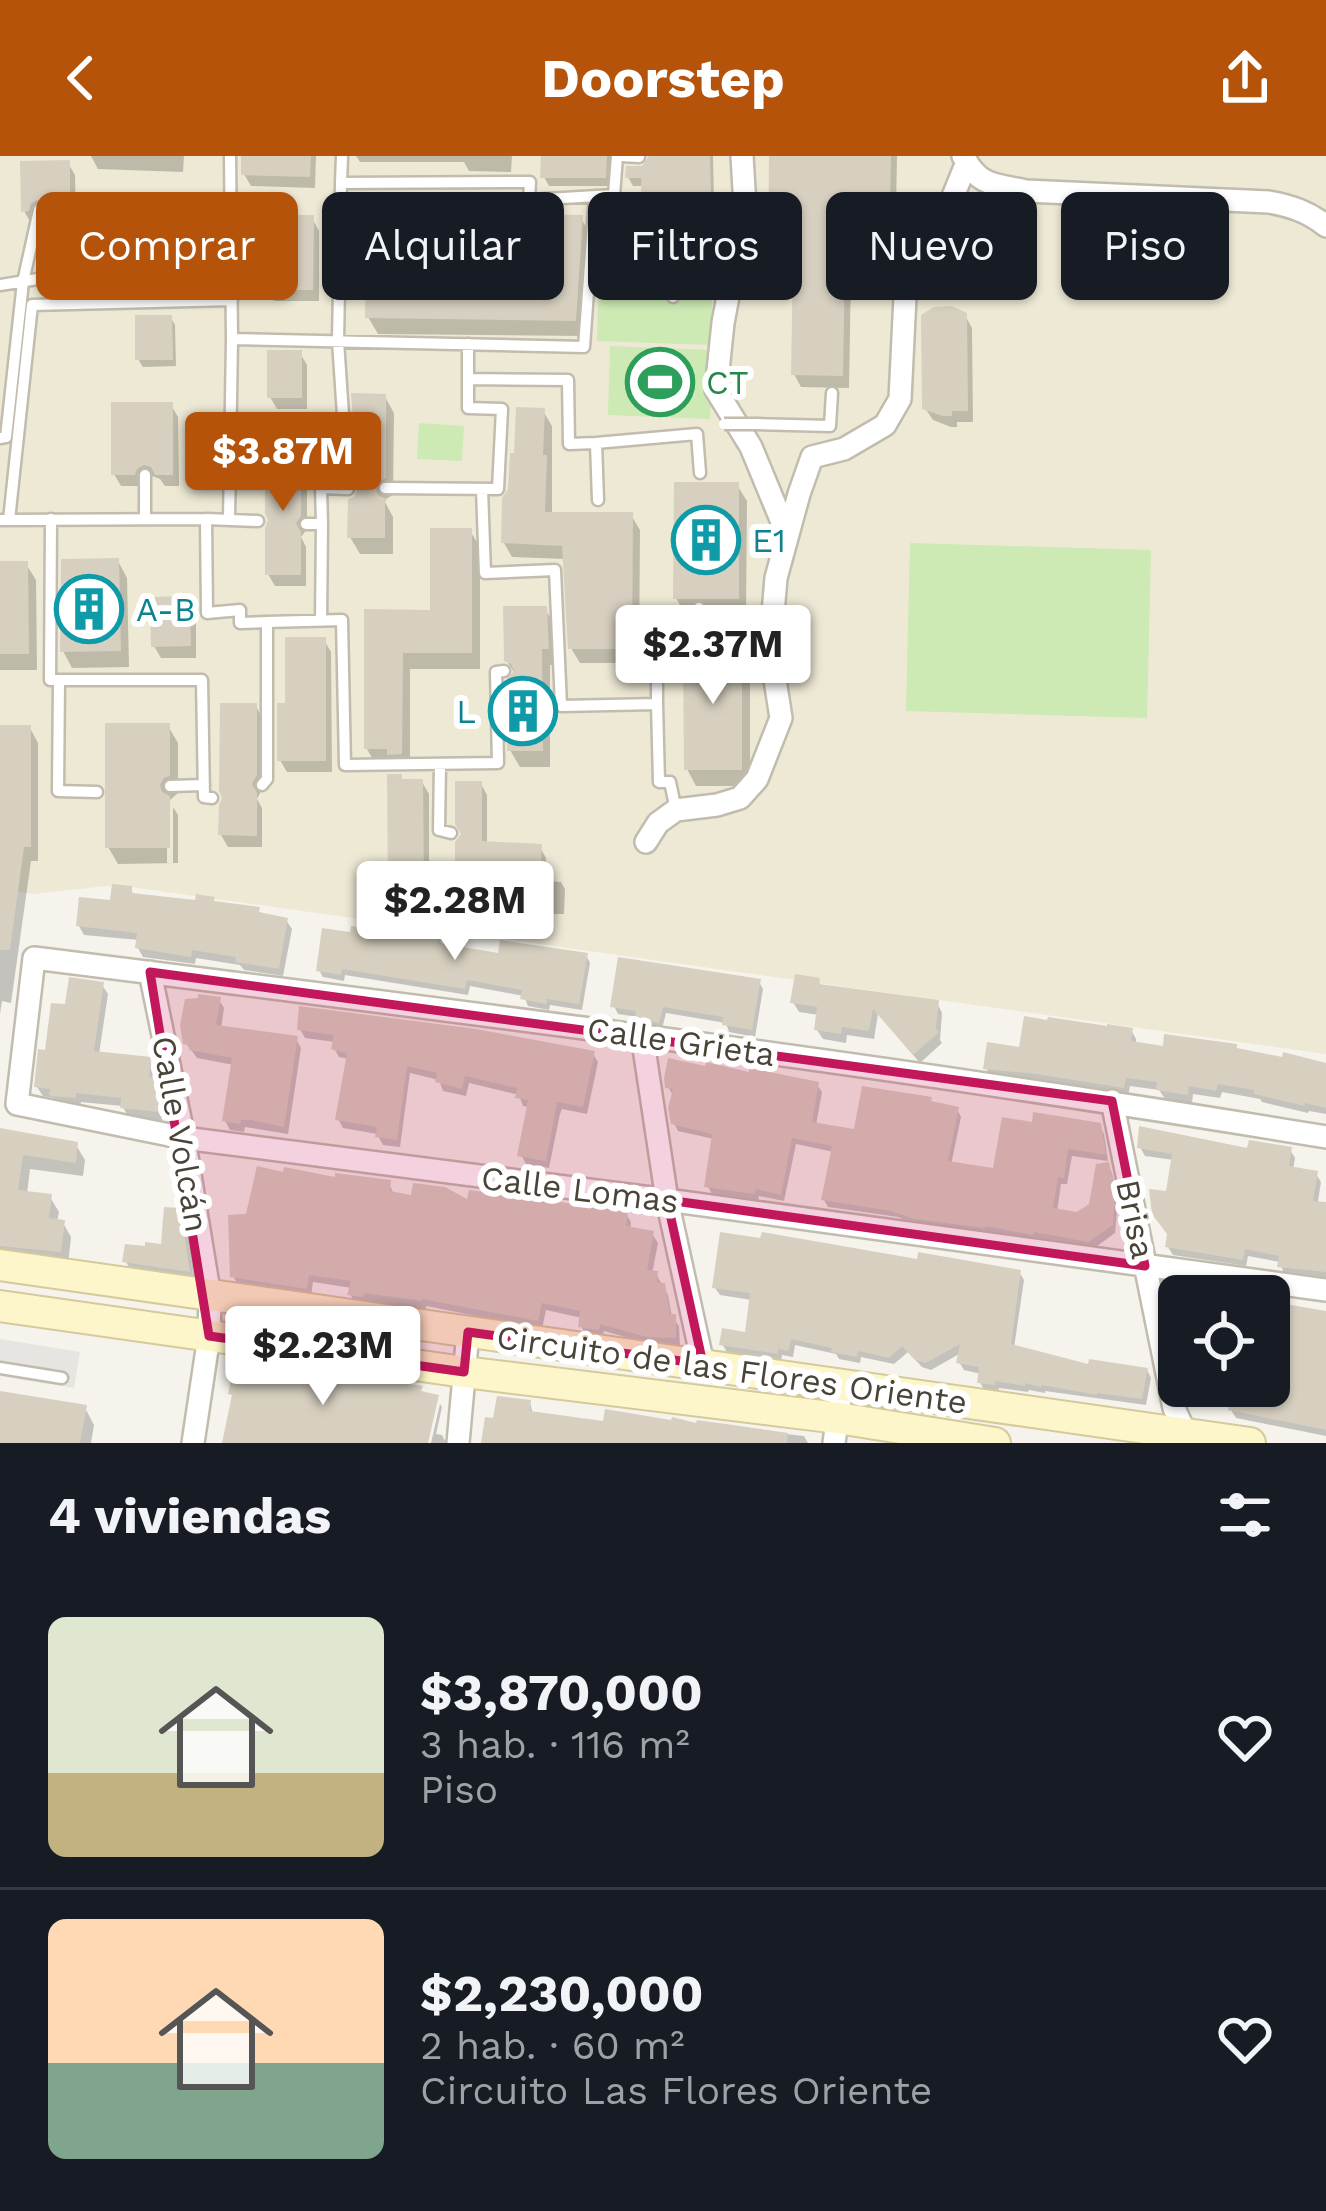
<!DOCTYPE html>
<html lang="es">
<head>
<meta charset="utf-8">
<style>
	:root { --surface:#171b24; --page:#242831; --text:#f1f3f6; --muted:#9ea1a6; --line:#363941; --accent:#b45309 }
	body { margin:0; font-family:"Work Sans",sans-serif; background:var(--page); color:var(--text); height:100vh; display:flex; flex-direction:column; font-size:45px; white-space:nowrap }
	* { box-sizing:border-box; margin:0 }
	p { font-size:39px; color:var(--muted) }
	.icon { flex:none; width:66px; height:66px; fill:none; stroke:currentColor; stroke-width:2; stroke-linecap:round; stroke-linejoin:round }
	.map { position:relative; height:1287px; overflow:hidden }
	.panel { display:flex; flex-direction:column; background:var(--surface); flex:1 }
	.panel>* { flex:none }
	.top-card { position:absolute; left:36px; top:36px; width:1254px; height:108px; display:flex; gap:24px }
	.buttons { position:absolute; left:1158px; top:1119px; display:grid; gap:24px }
	.buttons a { display:grid; place-items:center; width:132px; height:132px; border-radius:18px; background:var(--surface); box-shadow:0 3px 9px #0004; font-size:60px }
	.price { position:absolute; translate:-50% -102px; padding:0 27px; border-radius:12px; background:#fff; color:#222; font-size:39px; line-height:78px; filter:drop-shadow(0 3px 6px #0008) }
	.price::after { content:''; position:absolute; left:50%; top:72px; width:36px; height:27px; margin-left:-18px; background:inherit; clip-path:polygon(0 0,100% 0,50% 100%) }
	.price.selected { background:var(--accent); color:#fff }
	ul { padding:0; list-style:none }
	li { display:flex; align-items:center; gap:36px; height:300px; padding:0 48px }
	li+li { border-top:3px solid var(--line) }
	li span { display:grid; place-items:center; flex:none; width:336px; height:240px; border-radius:18px; color:#555 }
	li>.icon { margin-inline-start:auto }
	span .icon { width:144px; height:144px; fill:#fffc; stroke-width:1 }
	li b { font-size:51px }
	h2 { display:flex; justify-content:space-between; align-items:center; height:144px; padding:0 48px; font-size:51px }
	.chip { padding:0 42px; border-radius:18px; background:var(--surface); box-shadow:0 3px 9px #0004; font-size:42px; line-height:108px }
	.chip.selected { background:var(--accent); color:#fff }
	header { display:flex; justify-content:space-between; align-items:center; height:156px; padding:0 48px; background:var(--accent); color:#fff; font-size:54px; font-weight:700 }
	.map>svg:first-child { display:block }
	.education { fill:#eee9d5 }
	.green { fill:#cde9b4 }
	.parking { fill:#e7e5e2 }
	.shadow { fill:#0003 }
	.building { fill:#d7d0c0 }
	.lines { fill:none; stroke-linecap:round; stroke-linejoin:round }
	.lane-casing { stroke:#c1bcad; stroke-width:15 }
	.street-casing { stroke:#c1bcad; stroke-width:26 }
	.secondary-casing { stroke:#d5ca9a; stroke-width:34 }
	.lane { stroke:#fff; stroke-width:10 }
	.street { stroke:#fff; stroke-width:21 }
	.secondary { stroke:#fef6cb; stroke-width:30 }
	.lane-bridge-casing { stroke:#c1bcad; stroke-width:15; stroke-linecap:butt }
	.lane-bridge { stroke:#fff; stroke-width:10 }
	.marked { fill:#c2185b; fill-opacity:0.2; stroke:#c2185b; stroke-width:9; stroke-linejoin:round }
	.labels { text-anchor:middle; stroke-width:12; stroke-linejoin:round; paint-order:stroke }
	.leisure-label { font-size:33px; fill:#27864d; stroke:#fff; text-anchor:start }
	.culture-label { font-size:33px; fill:#0d838f; stroke:#fff; text-anchor:start }
	.street-label { font-size:33px; fill:#4a4438; stroke:#fff }
</style>
</head>
<body>
<header><svg class="icon" aria-label="back" viewBox="0 0 24 24"><path d="M15 5l-7 7 7 7"/></svg>Doorstep<svg class="icon" aria-label="share" viewBox="0 0 24 24"><path d="M12 15V3M7 8l5-5 5 5M5 13v7h14v-7"/></svg></header>
<div class="map">
<svg width="1326" height="1287" viewBox="0 0 1326 1287">
	<rect width="100%" height="100%" fill="#f5f3eb"/>
	<path class="education" d="M0,0H1326V898L116,729L34,738L0,733Z"/>
	<path class="green" d="M598,139L712,143L711,189L597,185Z
		M610,190L713,194L710,263L608,259Z
		M419,267L464,270L462,305L417,303Z
		M910,387L1151,394L1147,562L906,555Z"/>
	<path class="parking" d="M0,1183L80,1196L74,1232L0,1220Z"/>
	<path class="shadow" d="M91,0H184L183,16L98,13Z
		M244,0H316L315,32L251,30L244,18Z
		M356,0H512L511,16L469,15L464,6H360Z
		M545,0H616L611,9L609,30H549L544,21Z
		M649,0H713L715,86H692L688,79L679,76L670,81L668,87H650L645,78L644,30H633L628,21L643,13Z
		M772,0H897L895,116L851,115L849,232L801,231L794,218L796,114H778L771,101Z
		M68,7L75,19L76,64L58,65L54,58L45,56L31,67L24,55Z
		M312,62L319,75V145H274L267,133L275,104L268,91Z
		M581,62L590,79L584,180L378,178L368,161Z
		M965,159L972,172L973,266H957V271H951L933,264L925,252Z
		M171,162L175,169L176,210L143,211L138,203Z
		M300,197L307,209V253H277L270,241Z
		M385,241L394,257L393,339L386,343L385,346L393,361V398H360L350,381L356,343Z
		M171,249L178,261L179,330H165L160,323L152,320L143,325L141,330H121L114,318Z
		M543,255L552,270V359H631L640,374L639,507H580L571,492L566,403L512,401L504,387Z
		M300,301L307,313V373L301,381L306,391V430H275L268,418Z
		M737,329L747,345L746,459L685,458L676,442Z
		M470,375L480,391V513H410V614H400L397,609H376L367,593V456L433,457Z
		M118,405L127,422L129,511L72,512L63,495Z
		M0,408H26L36,424L37,514H0Z
		M189,443L196,455V502H161L154,490Z
		M545,453L555,469L556,509H550V611H520L510,594L515,518L507,505Z
		M324,484L331,496L332,616H287L280,604L288,550Z
		M740,490L750,507V630H696L687,613Z
		M256,550L262,562V633L257,643L262,652V691H228L221,679L225,642Z
		M168,570L178,587V637L170,644L167,642V707H173V651L178,659V707L118,708L108,691Z
		M0,572H30L38,587V705H31L11,847L2,845L0,858Z
		M403,626H422L429,638V744H398L391,731Z
		M481,628L487,639V688L540,691L546,702L545,725L561,726L565,733L564,758H553L548,750L549,734L487,731V751H464L458,740Z
		M130,733L135,740L258,754L261,760L286,764L292,773L283,820L244,814L240,809L196,802L195,808L143,801L138,792L139,784L84,779L79,770Z
		M438,782L443,790L500,800L586,799L590,807L582,854L550,849L549,854L528,850L524,840L470,830L468,839L345,819L344,825L323,821L319,814Z
		M818,825L822,831L937,847L942,857L940,884L942,887L920,907L878,858L874,883L847,879L846,887L823,883L817,874L819,859L799,856L793,846Z
		M759,826L763,833L755,881L729,876L726,867L666,857L662,873L643,869L638,861L618,858L614,850Z
		M102,829L108,838L99,898L149,904L155,913L154,925L160,934L162,965L129,961L122,950L81,946L80,951L58,948L54,942L43,940L37,931L47,897L68,852Z
		M219,844L224,852L221,873L296,883L301,892L288,978L245,971L244,976L230,974L225,965L234,909L197,902L186,887Z
		M300,873L593,898L598,906L587,958L562,953L560,958L549,1012L526,1008L521,999L530,951L523,950L519,939L469,927L466,940L443,935L439,924L410,917L400,991L383,989L377,978L343,972L338,963L349,903L339,901L334,892L335,886L305,882Z
		M1131,874L1136,883V889L1238,895L1326,910V958L1309,955L1308,957L1262,946L1260,943L1222,936L1220,942L1193,938L1192,947L1165,943L1159,934L1130,930L1128,940L1043,926L991,921L986,912L1021,895Z
		M817,929L822,936L816,969L856,977L933,948L957,953L961,961L951,1009L995,1016L1034,969L1099,970L1104,978L1108,1005L1072,1000L1067,1028H1061L1057,1056L1078,1059L1092,1050L1108,1009L1112,1017L1118,1045L1115,1077L1093,1093L1037,1082L1036,1085L989,1076L988,1079L920,1069L898,1061L828,1051L824,1044L834,996L796,988L784,1045L759,1040L758,1044L712,1038L708,1031L714,983L678,975L674,967L673,939L668,931Z
		M0,976L76,989L85,1004L83,1020L30,1013L27,1038L50,1041L59,1056L57,1066L63,1067L71,1081L68,1109L0,1104Z
		M1140,991L1250,996L1290,994L1295,1002L1293,1014L1316,1018L1321,1026L1316,1058L1326,1059V1123L1284,1118L1280,1106L1248,1100L1246,1110L1173,1099L1168,1091L1169,1039L1174,1004L1145,1000Z
		M337,1025L389,1027L394,1039L469,1048L626,1058L631,1066L630,1074L652,1078L658,1087L652,1118H656L668,1139L672,1161L679,1170L680,1190L654,1189L604,1175L602,1182L586,1179L581,1170L582,1162L546,1154L542,1173L426,1150V1153L368,1145L367,1149L355,1147L350,1138L352,1132L313,1126L311,1140L238,1129L233,1120L248,1061Z
		M178,1055L185,1066L194,1125L132,1116L126,1106L163,1091Z
		M920,1106L1019,1116L1024,1124L1014,1192L1091,1212L1147,1214L1151,1222L1146,1249L1045,1235V1237L1029,1234L1028,1236L999,1232L998,1236L984,1234L980,1226L981,1218L964,1214L959,1206L961,1197L931,1214L922,1211L908,1196L894,1208L861,1201L860,1207L839,1203L836,1198L795,1189L793,1201L782,1199L781,1204L727,1196L722,1188L747,1179L752,1144L720,1139L715,1132Z
		M1269,1150L1296,1157H1326V1280L1236,1262L1231,1254L1237,1230H1269Z
		M0,1238L85,1252L94,1269L91,1287H0Z
		M530,1247L533,1258L605,1268H699L804,1280L808,1287H484Z
		M440,1248L442,1251L436,1278L442,1279L446,1287H431Z"/>
	<path class="building" d="M241,0H311L310,21L241,19Z
		M541,0H607L606,22H540Z
		M649,0H710L712,77L684,78L680,70L673,68L666,72L664,78L642,79L641,22H625L626,10H642Z
		M769,0H891L889,104L845,103L843,220L791,219L793,102H768Z
		M70,4V52L49,54L45,46L37,44L31,48L29,55L21,56L20,5Z
		M367,56L583,59L576,165L365,162Z
		M265,59H314L313,134H264V111L269,108L273,101L270,94L265,92Z
		M952,150L967,157L968,255H952V260H943L922,253L921,159L934,151Z
		M135,159H172L173,204H135Z
		M267,194H302V242H267Z
		M351,237L386,238V322L377,326L375,333L379,340L385,342V382H347L348,343L354,341L358,332Z
		M111,246H173V319H155L151,311L144,309L137,313L135,319H111Z
		M516,251L545,252L543,299H547L545,356H633L632,493H568L562,390L501,387L502,342L508,333L510,297H514Z
		M265,298H301V360L296,367L301,376V419H265V372L268,364L265,358Z
		M674,326H739V443H673Z
		M430,372H472V497H403L402,598L387,599V593H364V453L430,454Z
		M119,402L121,495L60,496L61,403Z
		M0,405H28L29,498H0Z
		M190,440L191,490L151,491L150,441Z
		M503,450H547L549,493H542L543,595H507L506,524L514,515L511,508L504,505Z
		M285,481H326V605H277V547H285Z
		M705,487H742V614H684L683,492H698Z
		M220,547H257V619L252,628L257,637V680L218,679L219,649L222,642L219,635Z
		M105,567H170V620L164,622L160,629L162,636L170,640V692H105Z
		M0,569H31V691H24L10,794H0Z
		M387,618H402V623H423L424,732H388Z
		M455,625H482V685L542,688L540,724L482,721V741H455V686L461,678L455,668Z
		M112,728L132,730V737L195,744L196,738L215,741L214,745L260,751L259,756L288,762L279,813L235,806L236,801L192,794L191,801L135,792L137,777L76,770L79,741L110,744Z
		M351,770L408,779L409,774L440,780L439,787L498,797L500,784L588,797L579,848L547,843L546,848L520,843L522,834L467,824L465,833L342,813L341,819L316,815L322,772L350,776Z
		M618,801L761,823L752,874L722,869L723,861L663,851L659,867L635,862L636,855L610,851Z
		M795,818L820,822L819,828L939,844L936,873L939,876L913,899L873,853L869,875L842,871L841,878L814,874L817,851L790,847Z
		M69,821L104,826L94,895L151,901L149,921L156,922L159,956L120,952L121,942L76,937V942L51,940L49,939L50,933L34,931L38,893L45,894L51,847L65,848Z
		M198,838L221,841L216,869L298,880L284,971L252,964H241L240,968L222,965L232,902L189,894L190,889L183,888L180,869L185,843L198,842Z
		M299,850L476,873L595,895L583,951L557,946L546,1005L517,1000L528,944L515,942L517,932L465,920L462,933L435,926L437,917L407,910L397,984L375,981L377,971L335,964L347,897L331,893L334,879L297,874Z
		M1024,860L1047,864L1048,861L1107,870V868L1133,872L1131,885L1163,890L1164,878L1237,888V892L1282,901L1283,896L1326,907V952L1305,947L1304,950L1254,938V934L1218,928L1216,935L1189,930L1188,939L1156,934L1157,926L1126,922L1124,932L1036,918L983,913L987,886L1019,891Z
		M668,902L705,910L706,906L749,916V912L819,926L812,966L854,973L862,930L932,941L931,945L959,951L948,1005L993,1012L1002,961L1032,966L1033,956L1101,967L1106,999L1068,993L1064,1022L1058,1021L1053,1052L1077,1056L1089,1048L1096,1008L1109,1006L1115,1035L1113,1069L1088,1086L1034,1076L1033,1079L985,1070V1072L914,1063L891,1055L821,1044L832,990L792,982L781,1039L756,1033L755,1038L704,1031L712,978L671,968L668,952L673,933L665,932L664,922Z
		M1139,970L1247,992L1249,984L1292,991L1289,1010L1318,1015L1313,1045L1326,1046V1116L1277,1111L1279,1100L1245,1093L1243,1104L1165,1091L1167,1078L1152,1058L1149,1033L1166,1035L1172,998L1137,992Z
		M0,972L78,986L76,1007L23,999L18,1034L52,1038L49,1062L65,1064L61,1096L0,1090Z
		M257,1010L283,1016L284,1011L335,1021V1017L391,1024L390,1035L411,1039L413,1027L445,1031L467,1043L469,1034L628,1055L626,1070L654,1075L647,1114L658,1115L657,1126L665,1127L670,1158H676V1182L647,1181L600,1168L599,1174L578,1171L580,1155L542,1147L538,1165L422,1143V1145L364,1137L363,1141L347,1139L351,1125L309,1119L307,1133L230,1121L228,1059L246,1058Z
		M164,1051L180,1052L190,1116L122,1106L125,1088L145,1090V1086L161,1088Z
		M720,1076L760,1082L762,1076L917,1103L918,1096L1021,1114L1011,1188L1088,1208L1089,1203L1148,1212L1142,1243L1097,1237V1239L1042,1229L1041,1231L1025,1227V1230L995,1225V1229L977,1227L979,1211L956,1207L960,1188L926,1207L915,1204L902,1190L889,1202L858,1195L857,1201L831,1196L832,1192L791,1183L789,1195L778,1193V1198L719,1189L722,1172L745,1176L750,1137L712,1132Z
		M1274,1146L1326,1155V1274L1228,1254L1234,1230H1269V1167Z
		M227,1202L423,1230L421,1235L439,1239L428,1287H222L232,1239L228,1238L233,1215L225,1213Z
		M0,1235L87,1249L80,1287H0Z
		M497,1240L531,1244L530,1255L603,1265L605,1253L671,1264L672,1261L696,1267L697,1264L740,1270L788,1277L787,1287H481L485,1261L493,1262Z"/>
	<g class="lines">
		<g class="lane-casing">
			<path id="lane" d="M230,0L232,183
				M622,0L639,1
				M341,27L342,0
				M231,104L263,101
				M590,110H673L674,78
				M673,110V141
				M0,129L50,121L187,126
				M468,223L568,224L569,288L596,287L598,344
				M757,268L830,270L832,237
				M0,282L6,281L23,126L39,54
				M596,287L697,278L700,317
				M385,332L498,333L502,253L468,252V188
				M482,333L485,417L555,414L561,550L657,548L659,626H670L676,654
				M51,363L50,524H202L204,641L212,642
				M145,363V319
				M0,364L206,363
				M9,364L32,149L232,144
				M229,364L232,183L584,191L595,40
				M258,365L206,363L207,457L240,454V467L267,466V623L262,629
				M306,368H322L321,465
				M322,368L321,332L348,333L338,185L341,27L530,26L529,44L614,39L617,0
				M267,466L342,464L345,609L498,607L496,516L504,515
				M59,524L58,635L97,636
				M657,548V483L697,482L699,452
				M440,608L439,674L451,677
				M170,630L204,629
				M0,1212L62,1222"/>
		</g>
		<g class="street-casing">
			<path id="street" d="M742,0L745,50L723,167L716,234L751,291L787,378
				M963,0C980,31 994,28 1026,35L1269,46C1291,50 1309,56 1326,70
				M646,686L658,667L676,654L717,649L740,642L757,623L781,562L770,492L776,422L799,338L812,301L844,293L885,269L900,243L905,141L932,92L967,6
				M150,816L184,982L210,1141L209,1180L193,1287
				M642,879L667,1044L703,1208
				M1112,945L1174,1252L1188,1283
				M1326,981C897,910 466,856 34,802L17,948L184,982L667,1044L1326,1134
				M458,1287L468,1176
				M834,1287L842,1229"/>
		</g>
		<g class="secondary-casing">
			<path id="secondary" d="M0,1109L1250,1287
				M0,1150L464,1216L838,1262L995,1287"/>
		</g>
		<use href="#lane" class="lane"/>
		<use href="#street" class="street"/>
		<use href="#secondary" class="secondary"/>
		<g class="lane-bridge-casing">
			<path id="lane-bridge" d="M724,268H757"/>
		</g>
		<use href="#lane-bridge" class="lane-bridge"/>
	</g>
	<path class="marked" d="M150,816L1112,945L1145,1110L667,1044L703,1208L468,1176L464,1216L209,1180Z"/>
	<defs>
		<g id="stadium-ring" transform="scale(3.45)"><circle r="9.5" fill="#fff" stroke="#2e9e5b" stroke-width="1.5"/><path d="M0-5a6.5 5 0 1 0 0 10a6.5 5 0 1 0 0-10ZM-3.5-1.8h7v3.6h-7Z" fill="#2e9e5b"/></g>
		<g id="building-ring" transform="scale(3.45)"><circle r="9.5" fill="#fff" stroke="#0f9aa8" stroke-width="1.5"/><path d="M-4-6H4V6H1V3H-1V6H-4ZM-2.5-4.3h1.7v1.8h-1.7ZM.8-4.3h1.7v1.8H.8ZM-2.5-1h1.7V.8h-1.7ZM.8-1h1.7V.8H.8Z" fill="#0f9aa8"/></g>
	</defs>
	<g fill-rule="evenodd">
		<use href="#stadium-ring" x="660" y="226"/>
		<use href="#building-ring" x="706" y="384"/>
		<use href="#building-ring" x="89" y="453"/>
		<use href="#building-ring" x="523" y="555"/>
	</g>
	<g class="labels">
		<g class="leisure-label">
			<text x="706" y="238">CT</text>
		</g>
		<g class="culture-label">
			<text x="752" y="396">E1</text>
			<text x="136" y="465">A-B</text>
			<text x="476" y="567" text-anchor="end">L</text>
		</g>
		<g class="street-label">
			<text transform="translate(681 885) rotate(8)" y="12">Calle Grieta</text>
			<text transform="translate(181 978) rotate(80)" y="12">Calle Volcán</text>
			<text transform="translate(580 1033) rotate(7)" y="12">Calle Lomas</text>
			<text transform="translate(1136 1063) rotate(78)" y="12">Brisa</text>
			<text transform="translate(732 1213) rotate(8)" y="12">Circuito de las Flores Oriente</text>
		</g>
	</g>
</svg>
<div class="buttons">
<a><svg class="icon" aria-label="locate" viewBox="0 0 24 24"><circle cx="12" cy="12" r="6"/><path d="M12 2v4M12 18v4M2 12h4M18 12h4"/></svg></a>
</div>
<b class="price selected" style="left:283px;top:358px">$3.87M</b>
<b class="price" style="left:713px;top:551px">$2.37M</b>
<b class="price" style="left:455px;top:807px">$2.28M</b>
<b class="price" style="left:323px;top:1252px">$2.23M</b>
<div class="top-card">
<a class="chip selected">Comprar</a>
<a class="chip">Alquilar</a>
<a class="chip">Filtros</a>
<a class="chip">Nuevo</a>
<a class="chip">Piso</a>
</div>
</div>
<section class="panel">
<h2>4 viviendas<svg class="icon" aria-label="filters" viewBox="0 0 24 24"><path d="M4 7h16M4 17h16"/><circle cx="9" cy="7" r="2"/><circle cx="15" cy="17" r="2"/></svg></h2>
<ul>
<li><span style="background:linear-gradient(#dfe7d0 65%,#c2b280 0)"><svg class="icon" aria-label="home" viewBox="0 0 24 24"><path d="M3 11l9-7 9 7M6 9v11h12V9"/></svg></span><div><b>$3,870,000</b><p>3 hab. · 116 m²</p><p>Piso</p></div><svg class="icon" aria-label="heart" viewBox="0 0 24 24"><path d="M12 20l-8-8c-3-5 5-10 8-4 3-6 11-1 8 4z"/></svg></li>
<li><span style="background:linear-gradient(#ffd9b3 60%,#7fa58c 0)"><svg class="icon" aria-label="home" viewBox="0 0 24 24"><path d="M3 11l9-7 9 7M6 9v11h12V9"/></svg></span><div><b>$2,230,000</b><p>2 hab. · 60 m²</p><p>Circuito Las Flores Oriente</p></div><svg class="icon" aria-label="heart" viewBox="0 0 24 24"><path d="M12 20l-8-8c-3-5 5-10 8-4 3-6 11-1 8 4z"/></svg></li>
</ul>
</section>
</body>
</html>
